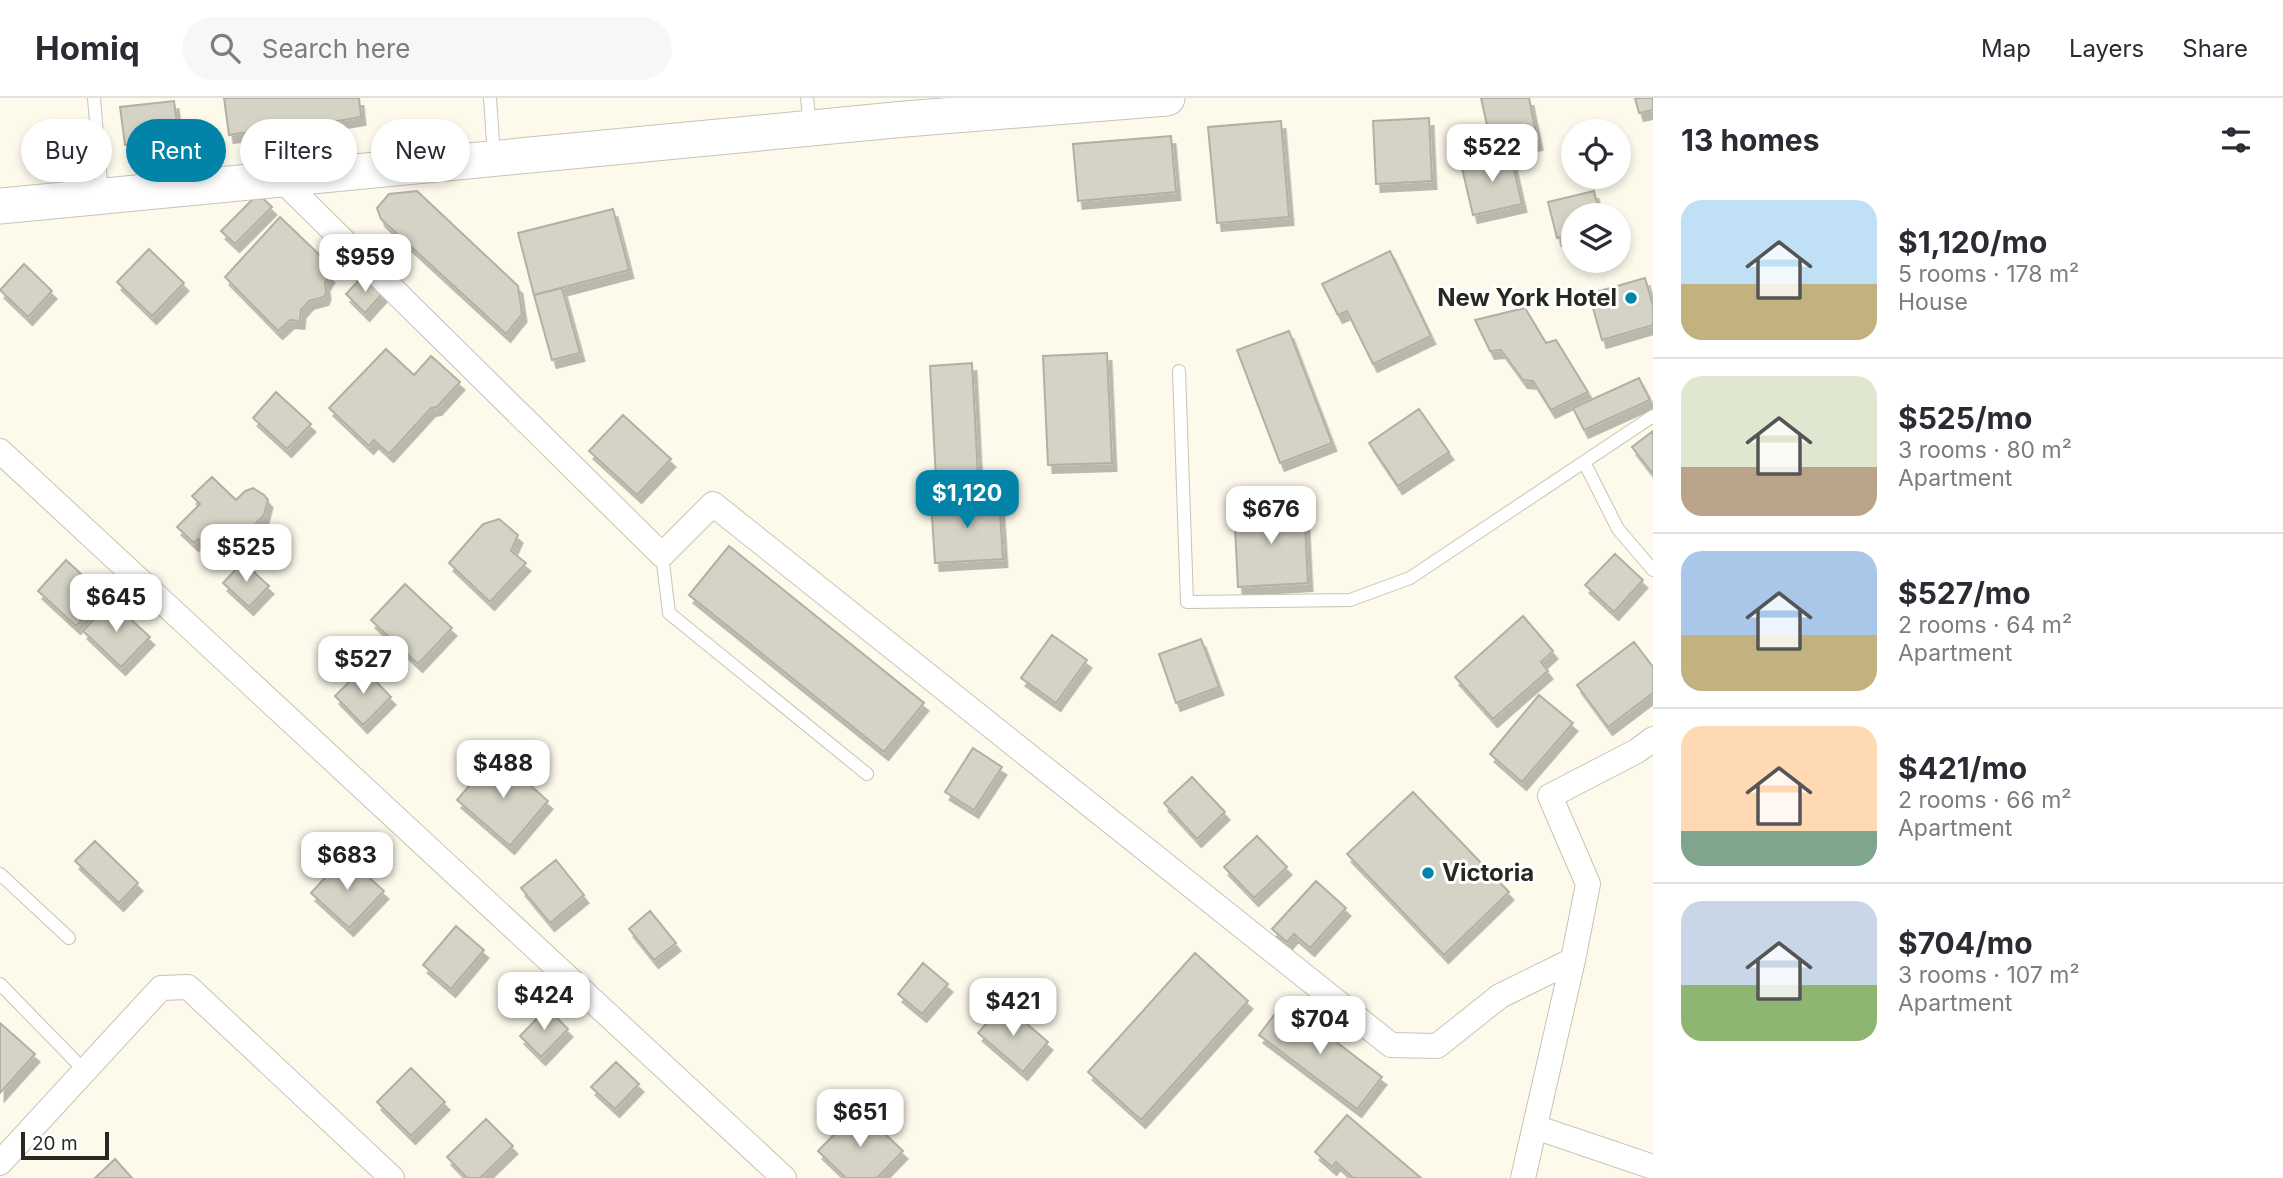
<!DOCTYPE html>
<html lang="en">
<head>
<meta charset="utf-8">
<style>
	:root { --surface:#fff; --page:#f7f7f7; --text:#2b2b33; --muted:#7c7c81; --line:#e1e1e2; --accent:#0284a8 }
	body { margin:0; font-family:Inter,sans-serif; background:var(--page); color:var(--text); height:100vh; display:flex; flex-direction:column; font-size:26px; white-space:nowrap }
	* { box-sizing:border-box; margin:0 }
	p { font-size:23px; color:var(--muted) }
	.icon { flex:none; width:38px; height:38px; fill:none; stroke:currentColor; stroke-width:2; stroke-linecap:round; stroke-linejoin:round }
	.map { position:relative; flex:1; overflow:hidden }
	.sheet { display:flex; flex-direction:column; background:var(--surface); width:630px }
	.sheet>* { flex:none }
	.top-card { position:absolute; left:21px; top:21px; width:665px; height:63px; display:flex; gap:14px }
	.fabs { position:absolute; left:1561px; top:21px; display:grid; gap:14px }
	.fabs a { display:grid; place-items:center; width:70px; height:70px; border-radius:50%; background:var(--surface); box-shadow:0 4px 10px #0003; font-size:35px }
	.scale { position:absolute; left:21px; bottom:18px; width:88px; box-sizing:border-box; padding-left:7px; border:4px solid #282722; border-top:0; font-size:19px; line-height:24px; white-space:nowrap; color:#282722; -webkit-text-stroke:5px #fff; paint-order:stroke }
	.price { position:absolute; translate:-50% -60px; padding:0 16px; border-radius:14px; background:#fff; color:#222; font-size:23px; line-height:46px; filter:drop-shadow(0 2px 4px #0008) }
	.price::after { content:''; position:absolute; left:50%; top:42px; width:21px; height:16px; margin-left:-10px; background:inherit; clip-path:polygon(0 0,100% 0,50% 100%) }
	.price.selected { background:var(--accent); color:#fff }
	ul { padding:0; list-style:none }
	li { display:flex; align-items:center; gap:21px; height:175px; padding:0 28px }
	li+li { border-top:2px solid var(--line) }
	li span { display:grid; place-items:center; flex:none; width:196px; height:140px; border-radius:21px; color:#555 }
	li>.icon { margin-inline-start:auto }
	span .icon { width:84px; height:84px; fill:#fffc; stroke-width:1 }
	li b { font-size:30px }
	h2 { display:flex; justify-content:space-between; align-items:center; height:84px; padding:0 28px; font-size:30px }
	.chip { padding:0 24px; border-radius:32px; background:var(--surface); box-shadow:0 4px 10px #0003; font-size:24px; line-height:63px }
	.chip.selected { background:var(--accent); color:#fff }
	header { display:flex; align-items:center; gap:42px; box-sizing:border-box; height:98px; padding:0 35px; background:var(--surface); border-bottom:2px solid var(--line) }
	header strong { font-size:33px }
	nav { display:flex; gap:38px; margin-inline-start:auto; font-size:24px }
	.search { width:490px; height:63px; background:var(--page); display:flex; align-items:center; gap:18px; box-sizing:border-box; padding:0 24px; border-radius:38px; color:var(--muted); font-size:26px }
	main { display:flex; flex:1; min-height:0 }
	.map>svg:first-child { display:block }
	.building { fill:#d5d3c5; stroke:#b2b0a2; stroke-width:2; filter:url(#shadow) }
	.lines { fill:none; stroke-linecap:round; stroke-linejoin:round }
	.lane-casing { stroke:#c6c4b6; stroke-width:14 }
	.street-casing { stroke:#c6c4b6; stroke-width:26 }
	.secondary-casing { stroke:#c6c4b6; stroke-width:37 }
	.lane { stroke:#fff; stroke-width:12 }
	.street { stroke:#fff; stroke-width:24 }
	.secondary { stroke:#fff; stroke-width:35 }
	.poi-dot { fill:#0284a8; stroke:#fff; stroke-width:2.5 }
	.labels { text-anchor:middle; stroke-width:6; stroke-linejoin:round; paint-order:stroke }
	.poi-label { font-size:24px; font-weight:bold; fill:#282722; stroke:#fff; text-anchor:end }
</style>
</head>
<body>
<header>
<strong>Homiq</strong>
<div class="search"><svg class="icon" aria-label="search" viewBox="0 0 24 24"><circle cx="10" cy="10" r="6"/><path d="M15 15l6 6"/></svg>Search here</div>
<nav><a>Map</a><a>Layers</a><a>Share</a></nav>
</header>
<main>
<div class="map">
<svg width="1653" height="1080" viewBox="0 0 1653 1080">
	<defs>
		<filter id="shadow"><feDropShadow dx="4.5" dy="8" stdDeviation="0" flood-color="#0004"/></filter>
	</defs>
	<rect width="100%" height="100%" fill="#fdfaec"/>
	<path class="building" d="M224,0H359L361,19L337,23V27L305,32L304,26L229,37Z
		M1481,0H1529L1538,44L1493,54Z
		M1635,0H1653V12L1639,15Z
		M174,3L179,41L125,47L120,9Z
		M1429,20L1432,83L1376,86L1373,23Z
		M1281,23L1289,119L1217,125L1208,29Z
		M1171,38L1176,94L1078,103L1073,46Z
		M1510,54L1522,106L1473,117L1461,66Z
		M417,93L518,188L522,216L506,236L381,121L377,110L389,96Z
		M1594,93L1600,117H1573V135L1557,140L1548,104Z
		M258,96L272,109L235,146L221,133Z
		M613,111L629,172L534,197L518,135Z
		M280,119L328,165L324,169L330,177L325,185L326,194L324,199L309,203L301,212L300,223L290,222L278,233L225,179Z
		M149,151L184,185L152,218L117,184Z
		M1390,153L1431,238L1373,266L1347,213L1338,217L1322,186Z
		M24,166L52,193L28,219L0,192Z
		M364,177L383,195L365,215L346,196Z
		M1645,180L1653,208V227L1602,242L1589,196Z
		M562,190L580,255L552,262L534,197Z
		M1525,210L1546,245L1556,242L1588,294L1551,312L1533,283L1523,282L1501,252L1490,253L1475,222Z
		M1289,233L1332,345L1280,365L1237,252Z
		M386,251L414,277L431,258L460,284L437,309L431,310L389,356L374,342L369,348L329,310Z
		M1107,255L1112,365L1048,367L1043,258Z
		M972,265L979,397L937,400L930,268Z
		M1639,280L1650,302L1584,332L1573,310Z
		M276,294L311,326L287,351L253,320Z
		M1419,311L1449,354L1398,388L1369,345Z
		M623,317L671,361L637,397L589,353Z
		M1653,333V376L1632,349Z
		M212,379L236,402L245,393L253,390L264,397L268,402L264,417L219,463L198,441L194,445L177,429L200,406L192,398Z
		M999,399L1003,461L935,465L931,404Z
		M1304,407L1308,485L1238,489L1234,410Z
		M499,421L518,437L511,453L526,465L490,504L449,465L483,426Z
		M729,448L924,605L884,654L689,497Z
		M1615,456L1643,482L1614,514L1585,487Z
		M66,462L105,498L76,528L38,493Z
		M243,464L269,488L249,509L223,485Z
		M405,486L452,530L418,566L371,522Z
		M111,503L150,539L121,569L83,533Z
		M1523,518L1553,553L1541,564L1548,573L1493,621L1455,579Z
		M1052,537L1087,562L1056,605L1021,580Z
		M1201,541L1219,589L1176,605L1159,556Z
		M1634,544L1653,569V595L1608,629L1577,587Z
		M363,570L391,599L363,627L335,598Z
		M1539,597L1573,625L1522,684L1490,656Z
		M973,650L1002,669L974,712L945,694Z
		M496,657L548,703L510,748L457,702Z
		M1192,679L1225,714L1197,741L1164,705Z
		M1413,694L1509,794L1444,857L1347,756Z
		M1257,738L1287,769L1254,800L1224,769Z
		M95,743L138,785L119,805L75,763Z
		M345,758L384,793L349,830L311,795Z
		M556,762L584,797L550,825L521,790Z
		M1316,783L1346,810L1310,850L1294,836L1287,844L1272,831Z
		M650,813L676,845L654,862L629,831Z
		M456,828L484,852L451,891L423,867Z
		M1195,855L1248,903L1141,1022L1088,974Z
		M923,865L948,886L922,916L898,896Z
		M1284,904L1382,979L1357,1011L1259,937Z
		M1004,906L1048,944L1023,974L978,935Z
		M547,910L568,931L541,959L520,938Z
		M0,925L35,956L0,995Z
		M616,964L639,986L615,1011L591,989Z
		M411,970L445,1004L411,1038L377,1004Z
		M859,1011L903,1053L877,1080H846L818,1053Z
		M1347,1017L1421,1080H1353L1336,1064L1332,1069L1315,1054Z
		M486,1021L513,1048L480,1080H467L447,1059Z
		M115,1061L132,1080H95Z"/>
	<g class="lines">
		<g class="lane-casing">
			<path id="lane" d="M94,0L102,97
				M490,0L494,58
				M807,0L810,27
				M1179,273L1187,504L1350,502L1410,480L1653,318
				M1584,364L1618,431L1653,472
				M662,457L669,515L867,676
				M0,776L69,840
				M0,886L85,973"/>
		</g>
		<g class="street-casing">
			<path id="street" d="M282,82L662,457L713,406L1391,947L1437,948L1500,898L1573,862
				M0,353L784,1080
				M1535,1029L1653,1069
				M0,1065L161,890L188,889L392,1080
				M1523,1080L1573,862L1588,786L1550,698L1637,653L1653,641"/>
		</g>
		<g class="secondary-casing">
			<path id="secondary" d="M0,108L905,21L1167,0"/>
		</g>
		<use href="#lane" class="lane"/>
		<use href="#street" class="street"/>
		<use href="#secondary" class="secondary"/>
	</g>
	<g class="poi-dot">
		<circle cx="1631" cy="200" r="7"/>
		<circle cx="1428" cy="775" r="7"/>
	</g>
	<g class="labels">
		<g class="poi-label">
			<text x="1617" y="208">New York Hotel</text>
			<text x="1442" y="783" text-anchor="start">Victoria</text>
		</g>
	</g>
</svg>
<div class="fabs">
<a><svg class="icon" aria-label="locate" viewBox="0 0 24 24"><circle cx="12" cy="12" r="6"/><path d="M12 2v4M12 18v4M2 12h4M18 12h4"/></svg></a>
<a><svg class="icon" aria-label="layers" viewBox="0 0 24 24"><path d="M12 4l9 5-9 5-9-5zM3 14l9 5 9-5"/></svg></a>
</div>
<div class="scale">20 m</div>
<b class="price" style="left:1492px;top:86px">$522</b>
<b class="price" style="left:365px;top:196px">$959</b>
<b class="price selected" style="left:967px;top:432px">$1,120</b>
<b class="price" style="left:1271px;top:448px">$676</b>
<b class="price" style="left:246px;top:486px">$525</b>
<b class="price" style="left:116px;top:536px">$645</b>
<b class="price" style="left:363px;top:598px">$527</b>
<b class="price" style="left:503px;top:702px">$488</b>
<b class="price" style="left:347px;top:794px">$683</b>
<b class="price" style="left:544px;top:934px">$424</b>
<b class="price" style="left:1013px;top:940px">$421</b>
<b class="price" style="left:1320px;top:958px">$704</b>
<b class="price" style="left:860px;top:1051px">$651</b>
<div class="top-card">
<a class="chip">Buy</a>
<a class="chip selected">Rent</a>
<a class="chip">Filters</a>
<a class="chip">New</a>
</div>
</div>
<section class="sheet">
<h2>13 homes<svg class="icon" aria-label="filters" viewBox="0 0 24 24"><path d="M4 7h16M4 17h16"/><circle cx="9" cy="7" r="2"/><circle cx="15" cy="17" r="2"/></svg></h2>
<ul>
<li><span style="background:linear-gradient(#bfe0f5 60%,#c2b280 0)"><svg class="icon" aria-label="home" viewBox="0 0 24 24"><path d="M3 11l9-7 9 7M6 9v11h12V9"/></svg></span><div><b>$1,120/mo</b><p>5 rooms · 178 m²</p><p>House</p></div></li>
<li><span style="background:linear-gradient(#dfe7d0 65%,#b9a48a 0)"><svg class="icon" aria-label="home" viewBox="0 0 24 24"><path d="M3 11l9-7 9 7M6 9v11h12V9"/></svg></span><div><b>$525/mo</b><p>3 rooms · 80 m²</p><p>Apartment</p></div></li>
<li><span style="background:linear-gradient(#a9c7e8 60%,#c2b280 0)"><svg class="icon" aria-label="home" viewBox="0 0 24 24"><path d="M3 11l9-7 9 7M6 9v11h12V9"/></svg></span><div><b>$527/mo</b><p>2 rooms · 64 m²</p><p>Apartment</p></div></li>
<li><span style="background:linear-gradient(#ffd9b3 75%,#7fa58c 0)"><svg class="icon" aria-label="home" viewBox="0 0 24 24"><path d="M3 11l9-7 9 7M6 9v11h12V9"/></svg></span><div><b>$421/mo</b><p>2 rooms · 66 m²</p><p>Apartment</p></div></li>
<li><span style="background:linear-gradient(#c9d6e8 60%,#8fb573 0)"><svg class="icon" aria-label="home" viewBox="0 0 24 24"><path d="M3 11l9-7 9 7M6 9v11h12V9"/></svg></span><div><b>$704/mo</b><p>3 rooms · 107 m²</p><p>Apartment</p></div></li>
</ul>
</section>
</main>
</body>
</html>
